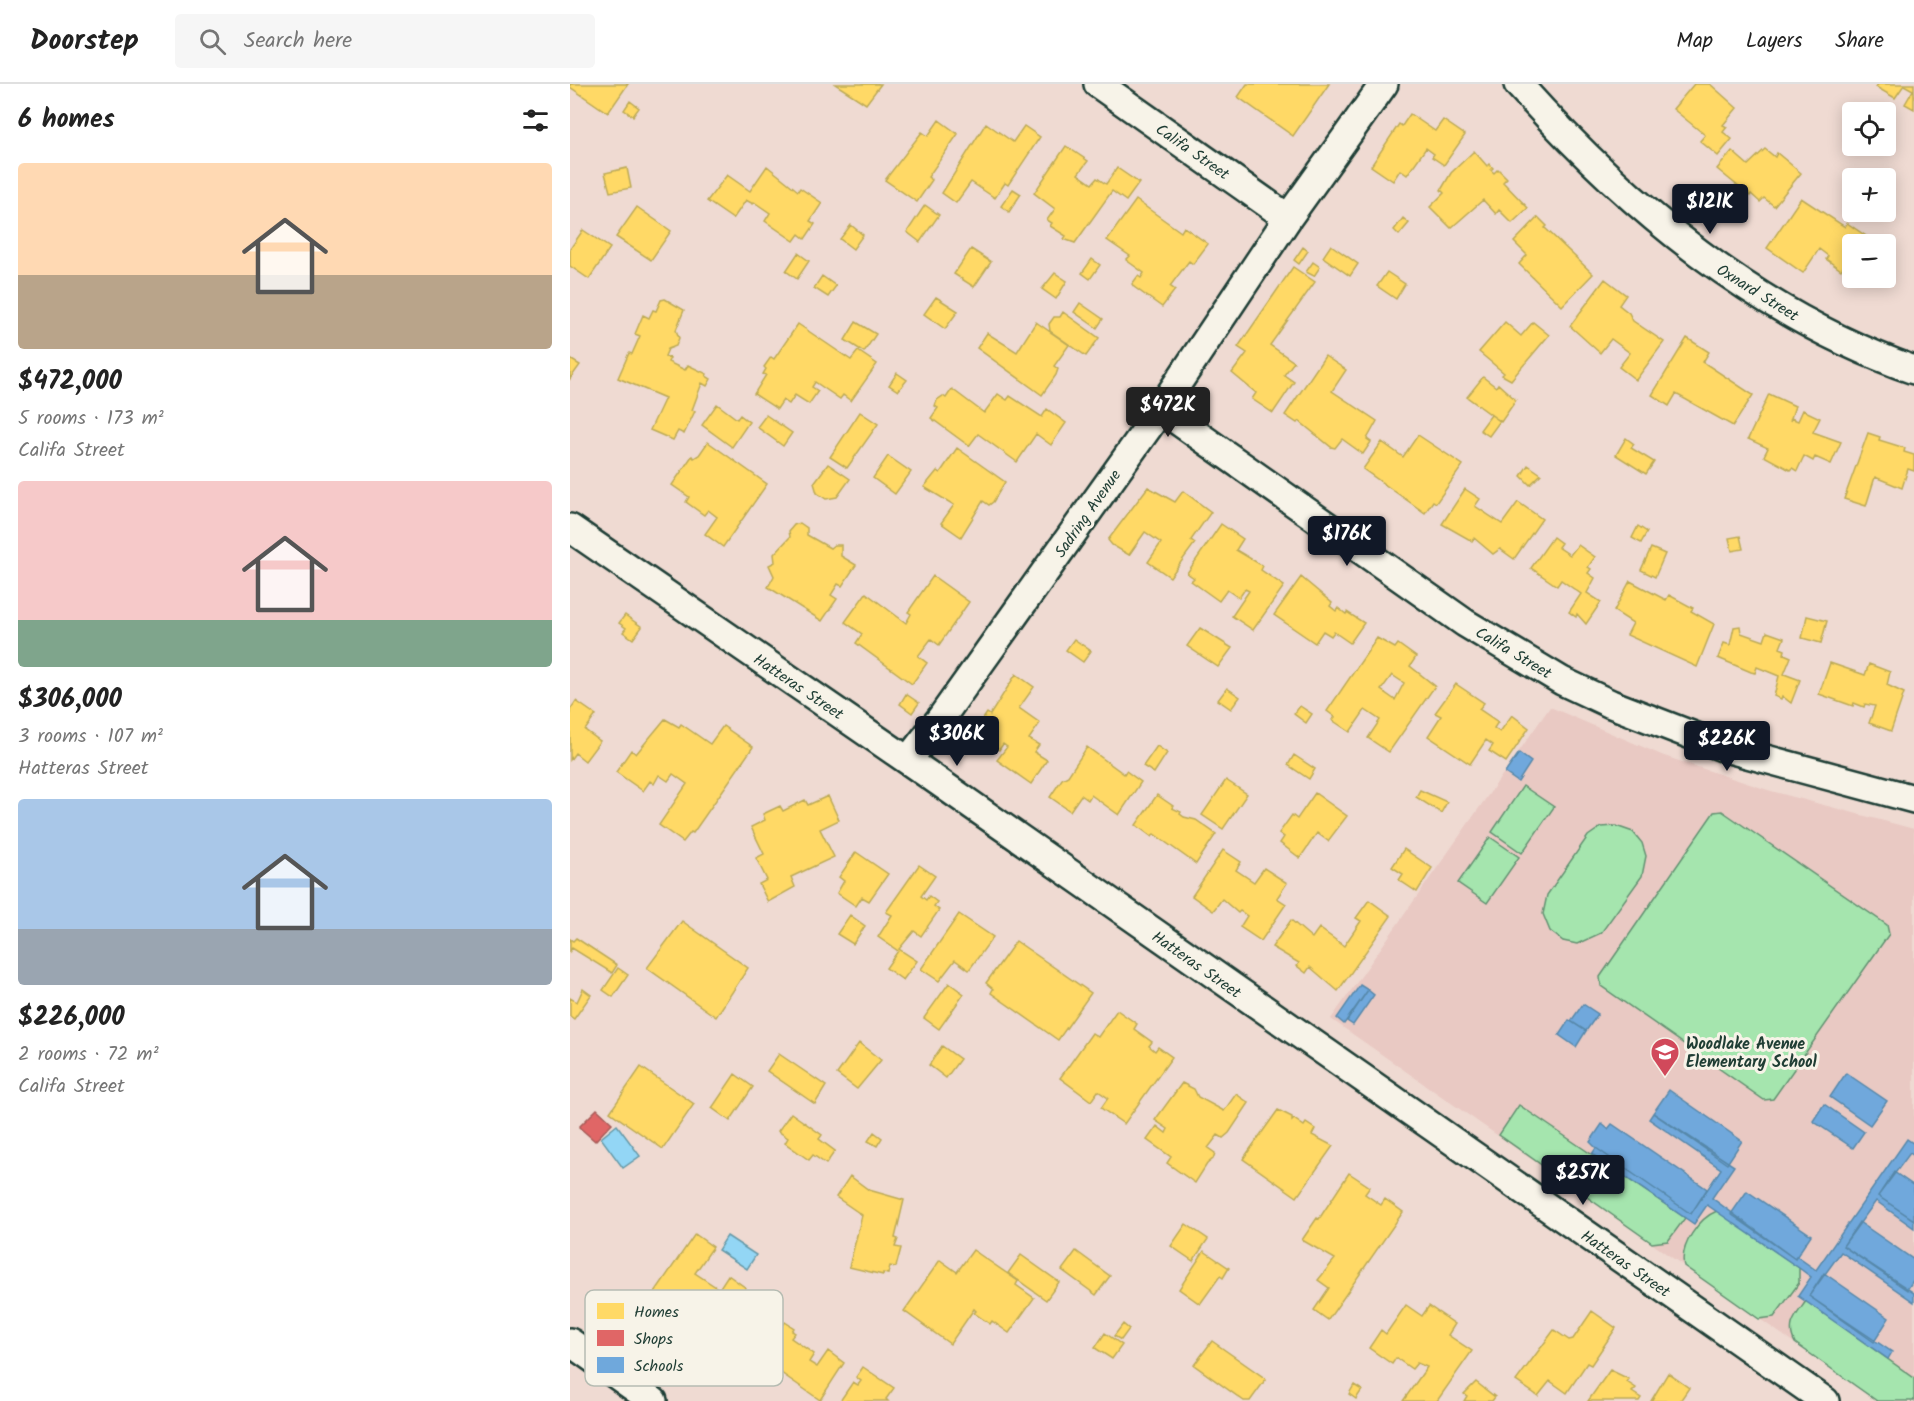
<!DOCTYPE html>
<html lang="en">
<head>
<meta charset="utf-8">
<style>
	:root { --surface:#fff; --page:#f6f6f6; --text:#222; --muted:#767676; --line:#e0e0e0; --accent:#111827 }
	body { margin:0; font-family:Kalam,sans-serif; background:var(--page); color:var(--text); height:100vh; display:flex; flex-direction:column; font-size:22px; white-space:nowrap }
	* { box-sizing:border-box; margin:0 }
	p { font-size:20px; color:var(--muted) }
	.icon { flex:none; width:33px; height:33px; fill:none; stroke:currentColor; stroke-width:2; stroke-linecap:round; stroke-linejoin:round }
	.map { position:relative; flex:1; overflow:hidden }
	.details { display:flex; flex-direction:column; background:var(--surface); width:570px }
	.details>* { flex:none }
	.controls { position:absolute; left:1272px; top:18px; display:grid; gap:12px }
	.controls a { display:grid; place-items:center; width:54px; height:54px; border-radius:6px; background:var(--surface); box-shadow:0 3px 15px #0003; font-size:30px }
	.price { position:absolute; translate:-50% -51px; padding:0 14px; border-radius:6px; background:var(--accent); color:#fff; font-size:20px; line-height:39px; filter:drop-shadow(0 2px 3px #0008) }
	.price::after { content:''; position:absolute; left:50%; top:36px; width:18px; height:14px; margin-left:-9px; background:inherit; clip-path:polygon(0 0,100% 0,50% 100%) }
	.price.on { background:#222; color:#fff }
	ul { padding:0; list-style:none }
	li { display:grid; align-content:center; gap:12px; height:318px; padding:0 18px }
	li span { display:grid; place-items:center; height:186px; border-radius:6px; color:#555 }
	li>.icon { margin-inline-start:auto }
	span .icon { width:108px; height:108px; fill:#fffc; stroke-width:1 }
	li b { font-size:26px }
	h2 { display:flex; justify-content:space-between; align-items:center; height:72px; padding:0 18px; font-size:26px }
	header { display:flex; align-items:center; gap:36px; box-sizing:border-box; height:84px; padding:0 30px; background:var(--surface); border-bottom:2px solid var(--line) }
	header strong { font-size:28px }
	nav { display:flex; gap:33px; margin-inline-start:auto; font-size:21px }
	.search { width:420px; height:54px; background:var(--page); display:flex; align-items:center; gap:15px; box-sizing:border-box; padding:0 21px; border-radius:6px; color:var(--muted); font-size:22px }
	main { display:flex; flex:1; min-height:0 }
	.map>svg:first-child { display:block }
	.built { fill:#e9c9c3 }
	.green { fill:#a5e5ae; stroke:#629171; stroke-width:1.5 }
	.water { fill:#93d6f5; stroke:#6599a8; stroke-width:1.5 }
	.homes { fill:#ffd966; stroke:#bcaa57; stroke-width:1.5; fill-rule:evenodd }
	.shops { fill:#e06666; stroke:#a65a57; stroke-width:1.5 }
	.schools { fill:#6fa8dc; stroke:#5788aa; stroke-width:1.5 }
	.lines { fill:none; stroke-linecap:round; stroke-linejoin:round }
	.minor-casing { stroke:#1f3d34; stroke-width:32 }
	.minor { stroke:#f7f3e8; stroke-width:27 }
	.labels { text-anchor:middle; stroke-width:6; stroke-linejoin:round; paint-order:stroke }
	.street-label { font-size:16px; fill:#1f3d34; stroke:#f7f3e8 }
	.poi-label { font-size:16px; font-weight:bold; fill:#1f3d34; stroke:#f7f3e8; text-anchor:start }
	.key { fill:#f7f3e8; stroke:#b6bcb2; stroke-width:1.5 }
	.key-label { font-size:16px; fill:#1f3d34 }
</style>
</head>
<body>
<header>
<strong>Doorstep</strong>
<div class="search"><svg class="icon" aria-label="search" viewBox="0 0 24 24"><circle cx="10" cy="10" r="6"/><path d="M15 15l6 6"/></svg>Search here</div>
<nav><a>Map</a><a>Layers</a><a>Share</a></nav>
</header>
<main>
<section class="details">
<h2>6 homes<svg class="icon" aria-label="filters" viewBox="0 0 24 24"><path d="M4 7h16M4 17h16"/><circle cx="9" cy="7" r="2"/><circle cx="15" cy="17" r="2"/></svg></h2>
<ul>
<li><span style="background:linear-gradient(#ffd9b3 60%,#b9a48a 0)"><svg class="icon" aria-label="home" viewBox="0 0 24 24"><path d="M3 11l9-7 9 7M6 9v11h12V9"/></svg></span><div><b>$472,000</b><p>5 rooms · 173 m²</p><p>Califa Street</p></div></li>
<li><span style="background:linear-gradient(#f6c9c9 75%,#7fa58c 0)"><svg class="icon" aria-label="home" viewBox="0 0 24 24"><path d="M3 11l9-7 9 7M6 9v11h12V9"/></svg></span><div><b>$306,000</b><p>3 rooms · 107 m²</p><p>Hatteras Street</p></div></li>
<li><span style="background:linear-gradient(#a9c7e8 70%,#9aa5b1 0)"><svg class="icon" aria-label="home" viewBox="0 0 24 24"><path d="M3 11l9-7 9 7M6 9v11h12V9"/></svg></span><div><b>$226,000</b><p>2 rooms · 72 m²</p><p>Califa Street</p></div></li>
</ul>
</section>
<div class="map">
<svg width="1344" height="1317" viewBox="0 0 1344 1317">
	<rect width="100%" height="100%" fill="#efdad2"/>
	<filter id="ink" filterUnits="userSpaceOnUse"><feTurbulence type="fractalNoise" baseFrequency=".0167" numOctaves="2"/><feDisplacementMap in="SourceGraphic" scale="12" xChannelSelector="R" yChannelSelector="G"/><feConvolveMatrix kernelMatrix="1 2 1 2 8 2 1 2 1" color-interpolation-filters="sRGB"/></filter>
	<g filter="url(#ink)">
		<path class="built" d="M980,623L1094,672L1201,707L1344,745V1317H1307L761,935Z"/>
		<path class="green" d="M953,702L984,723L952,769L922,748Z
			M1152,727L1317,841L1319,850L1203,1015L1194,1016L1031,902L1030,893L1144,728Z
			M1046,742L1063,748L1072,759L1076,772L1072,792L1031,849L1007,860L993,857L980,847L973,830L977,811L1018,752L1031,743Z
			M920,753L949,773L917,819L888,799Z
			M949,1021L1115,1134L1098,1157L1082,1159L929,1051Z
			M1147,1127L1229,1184V1199L1204,1233L1189,1235L1114,1182C1109,1162 1129,1134 1147,1127Z
			M1236,1217L1344,1294V1317H1307L1225,1259C1216,1241 1225,1233 1236,1217Z"/>
		<path class="water" d="M47,1041L70,1072L53,1084L31,1054Z
			M157,1152L186,1171L177,1185L148,1166Z"/>
		<path class="homes" d="M0,0H58L38,29L0,3Z
			M265,0H311L296,20Z
			M677,0H759L723,52L668,13Z
			M1124,0H1140L1167,24L1153,41L1157,43L1153,48L1162,55L1148,72L1130,57L1135,51L1103,25Z
			M1308,0H1344V25L1335,20L1343,6L1334,1L1325,14L1306,3Z
			M60,17L69,24L63,32L54,26Z
			M840,30L865,47L873,36L895,51L874,81L862,73L864,70L856,64L837,91L830,86L823,97L801,82L829,40L832,42Z
			M369,36L388,50L358,93L362,96L347,118L315,96L352,48L358,52Z
			M416,39L443,58L454,42L470,53L438,101L435,99L425,114L401,98L386,119L372,109Z
			M496,62L518,77L508,90L522,100L527,94L536,100L547,84L569,99L556,117L542,107L505,159L494,155L496,152L480,142L482,139L477,136L485,125L464,109Z
			M1195,65L1205,73L1207,69L1231,89L1204,122L1194,114L1190,118L1181,110L1180,112L1147,85L1162,67L1178,81Z
			M904,67L917,82L919,80L923,84L921,86L924,89L928,85L937,94L933,98L958,124L942,139L929,126L926,130L913,116L881,144L860,123L874,109L871,106L881,89Z
			M197,82L228,107L230,104L252,119L240,137L245,140L235,155L229,150L224,157L195,137L200,129L184,118L183,120L176,116L163,135L137,117L157,91L180,107Z
			M57,84L61,104L40,108L35,89Z
			M443,105L451,110L439,128L431,122Z
			M1231,114L1275,143L1277,139L1296,152L1299,160H1282V179L1278,176L1271,186L1256,175L1258,172L1249,165L1233,189L1197,164Z
			M566,116L611,148L614,143L638,160L623,180L619,177L600,202L605,206L592,223L564,203L562,200L568,192L571,194L574,189L556,176L560,172L537,156Z
			M355,121L369,131L350,158L337,148Z
			M67,123L101,147L81,176L46,153Z
			M968,133L977,142L975,144L1023,190L992,222L949,180L957,171L944,158Z
			M833,134L839,139L829,151L824,146Z
			M281,141L293,151L283,165L270,155Z
			M13,146L40,164L19,195L0,182V165Z
			M761,161L788,180L780,192L753,173Z
			M733,163L738,167L729,180L724,176Z
			M401,165L421,178L404,203L384,190Z
			M228,169L239,177L227,195L216,187Z
			M522,175L530,181L520,195L512,189Z
			M743,178L750,183L744,192L736,188Z
			M723,183L745,198L700,261L724,278L714,291L724,298L703,329L682,315L686,309L662,289L677,269L668,263Z
			M817,188L835,200L826,215L807,202Z
			M485,189L497,197L486,215L472,205Z
			M252,192L266,202L258,213L244,204Z
			M1035,195L1056,211L1049,221L1059,229L1063,237L1094,258L1066,296L1049,283L1060,269L1041,255L1030,269L1000,242Z
			M366,213L388,227L375,245L354,230Z
			M95,215L114,226L106,246L109,254L106,262L98,265L95,272L100,274L98,278L115,286L118,281L137,290L136,292L141,295L137,302L132,299L122,326L125,327L114,350L108,347L103,356L80,346L95,314L48,294L59,269L62,270L70,252L65,250L73,231L79,234L83,226L86,227L91,216Z
			M510,219L533,235L527,244L504,228Z
			M493,228L529,254L516,272L480,247L479,240L484,233H490Z
			M286,238L306,250L294,268L275,256Z
			M466,238L499,261L484,282L488,285L486,291L472,311L407,264L417,249L447,268Z
			M935,238L951,252L963,238L979,251L941,296L932,291L934,289L909,268Z
			M228,240L281,276L288,267L307,280L281,317L273,311L270,315L245,298L242,303L248,307L239,320L225,311L219,320L213,316L207,325L184,310L196,291L193,290L196,285L194,283L201,273L204,275Z
			M1117,254L1139,268L1133,278L1183,311L1163,342L1106,310L1099,322L1082,311Z
			M755,272L776,286L762,307L807,337L797,355L801,358L793,370L772,355L765,364L761,363L729,337L727,339L715,331Z
			M0,275L10,281L0,295Z
			M327,289L337,296L328,307L319,301Z
			M913,293L926,303L928,300L946,316L931,338L897,313Z
			M382,305L414,329L428,310L437,316L440,312L472,333L477,325L496,339L481,361L466,350L447,378L408,350L399,362L361,334L368,324L365,322L367,316L373,312L376,314Z
			M1199,310L1225,322L1220,337L1221,334L1228,337L1233,326L1250,334L1243,348L1271,358L1261,380L1245,373L1243,377L1234,372L1227,387L1222,384L1220,386L1194,372L1198,364L1178,355Z
			M147,320L167,335L170,331L179,338L162,363L132,341Z
			M290,328L308,340L277,384L260,373Z
			M196,331L222,349L213,362L187,343Z
			M921,331L930,337L919,352L910,346Z
			M1298,349L1310,353L1309,356L1335,364L1334,368L1344,371V387L1338,385L1332,404L1305,393L1296,422L1274,415Z
			M848,351L893,381L866,419L863,417L855,429L793,385L812,358L833,373Z
			M1056,354L1064,360L1061,364L1084,378L1076,390L1046,371Z
			M138,358L197,400L153,463L135,450L147,433L138,426L134,431L116,418L119,413L102,401L122,372L124,374L129,371Z
			M387,364L435,398L423,418L419,421L413,417L391,453L371,439L384,421L354,403L367,387L370,389Z
			M318,372L341,388L325,410L303,394Z
			M258,380L280,395L267,413L256,415L247,409L244,399Z
			M958,381L971,390L960,401L951,392Z
			M578,403L605,418L613,407L641,428L621,456L625,459L600,493L578,478L591,459L575,448L559,471L542,461L538,456Z
			M895,405L910,415L905,422L932,440L948,418L972,435L944,475L930,465L923,470L904,454L902,457L872,440Z
			M230,439L237,444V451L260,464L264,461H271V472L286,481L272,502L268,500L261,511L267,515L252,537L198,503L204,492L199,481L205,478L204,470L220,453L219,447L224,441Z
			M651,440L673,455L666,466L693,482L691,486L714,502L683,546L662,532L679,507L675,505L669,514L657,506L649,517L621,497L624,494L617,489Z
			M1068,442L1077,448L1071,459L1062,454Z
			M1170,452L1173,465L1162,467L1159,454Z
			M983,453L991,459L988,463L1000,471L1008,461L1025,473L1018,483L1021,485L1018,489L1025,494L1017,509L1031,518L1016,540L1007,530L1006,533L999,528L1011,510L991,496L987,502L961,484Z
			M1081,464L1095,470L1085,493L1071,486Z
			M363,492L399,518L369,561L361,555L348,572L357,579L342,600L286,559L292,550L275,538L296,509L336,539L341,530L338,528Z
			M731,493L762,519L760,522L766,527L768,524L776,530L777,528L794,539L780,559L764,548L761,552L753,547L745,559L704,531Z
			M1060,497L1096,516L1099,511L1123,524L1121,527L1144,540L1127,583L1057,551L1063,539L1044,527Z
			M55,531L72,543L63,555L53,548L56,544L49,539Z
			M1237,532L1257,537L1251,559L1232,554Z
			M1170,542L1171,549L1194,557L1197,548L1214,554L1210,564L1215,566L1214,570L1221,573L1214,590L1230,596L1221,619L1212,612L1211,615L1204,612L1209,592L1187,583L1185,589L1181,588L1148,574L1154,559L1160,561L1164,543Z
			M630,544L662,564L648,583L617,562Z
			M807,554L825,564L828,560L846,573L840,582L865,602L819,668L798,654L810,636L795,626L780,648L762,636L765,633L757,627ZM822,591L834,599L825,616L811,606Z
			M504,555L521,567L513,578L496,566Z
			M1260,579L1295,591L1299,580L1320,588L1317,601L1334,609L1321,647L1299,639L1305,622L1295,620L1294,623L1284,619L1283,622L1249,610Z
			M446,590L464,603L449,624L470,639L459,655L469,661L464,668L477,676L461,700L427,676L437,663L433,660L429,666L420,659L423,656L417,652L411,660L401,653L417,629L420,631Z
			M886,600L914,619L909,625L928,638L924,644L930,648L942,631L959,644L936,678L919,667L923,661L916,656L900,680L858,652L871,632L865,629Z
			M657,604L670,613L661,625L648,616Z
			M336,610L349,619L342,629L330,620Z
			M6,617L26,631L15,646L30,657L15,677L5,669L0,676V626Z
			M730,622L742,630L736,639L724,630Z
			M95,635L109,643L111,640L140,660L153,642L183,663L123,749L121,748L113,758L89,741L117,700L103,690L98,697L89,691L84,700L80,697L73,707L46,688L61,666L66,670Z
			M587,662L597,669L584,689L573,682Z
			M517,663L554,690L556,687L571,698L549,731L521,711L518,716L511,711L500,727L480,713L492,695L498,692Z
			M724,671L745,685L739,695L718,681Z
			M656,696L677,710L653,745L632,731Z
			M850,706L877,718L871,729L846,713Z
			M745,709L777,732L758,757L747,749L730,774L710,759L714,753L709,749L722,731L727,735Z
			M587,711L603,722L602,724L611,728L610,730L614,733L626,736L646,750L626,780L584,750L582,753L566,741Z
			M258,712L269,736L250,745L264,773L221,793L225,803L198,818L189,800L197,796L186,774L194,770L181,743L195,736L193,730L210,722L213,727L235,716L238,721Z
			M834,765L862,784L847,808L829,796L833,790L822,783Z
			M653,766L671,778L666,786L684,798L694,784L717,799L707,814L716,820L691,857L670,843L677,832L670,827L668,829L652,815L643,827L622,812Z
			M286,768L318,790L299,817L292,813L286,822L267,809L274,797L269,793Z
			M349,781L365,792L351,812L356,816L359,812L367,818L364,822L369,826L351,852L344,847L329,865L347,877L333,896L316,884L328,867L308,853L322,831L316,828Z
			M799,816L821,832L768,907L740,883L736,889L727,882L729,879L702,863L721,836L742,854L749,844L774,862L791,837L786,834Z
			M389,830L423,853L399,886L385,876L369,897L351,885Z
			M280,831L295,842L283,860L267,850Z
			M112,837L178,884L146,933L77,884Z
			M6,854L47,881L42,889L2,864L0,867V855L3,857Z
			M446,857L521,909L488,956L421,909L423,905L416,899Z
			M48,884L58,891L43,913L33,906Z
			M379,899L394,910L369,945L354,934Z
			M13,905L21,911L4,935L0,932V914L7,918Z
			M547,926L567,940L564,945L582,958L579,962L585,967L588,963L602,973L554,1040L531,1024L538,1014L528,1007L521,1017L490,994L522,949L528,953Z
			M289,959L311,976L287,1005L267,990Z
			M372,962L390,975L376,994L359,981Z
			M209,970L256,1002L245,1020L197,987Z
			M71,983L124,1020L93,1065L40,1028Z
			M165,990L183,1003L160,1037L142,1024Z
			M612,999L624,1005L628,1013L654,1027L666,1010L679,1019L659,1049L653,1054L648,1051L638,1064L645,1069L643,1075L637,1080L625,1099L597,1079L601,1073L577,1056L587,1042L596,1049L598,1045L585,1036Z
			M708,1026L722,1033V1037L724,1035L734,1042L736,1039L745,1045L742,1051L763,1062L727,1113L673,1075Z
			M221,1029L252,1051L249,1055L265,1067L256,1080L243,1071L239,1076L215,1059L218,1054L208,1047Z
			M304,1048L312,1054L307,1062L298,1057Z
			M779,1089L800,1103L795,1110L811,1121L815,1115L833,1128L758,1236L744,1226L759,1204L748,1196L765,1175L732,1156L747,1134L749,1135Z
			M280,1092L299,1106L334,1116L325,1154L328,1155L325,1163L331,1164L326,1183L320,1182L318,1190L313,1189V1191L279,1183L292,1131L266,1113Z
			M616,1140L638,1155L623,1177L601,1162Z
			M125,1150L143,1163L125,1189L149,1205L158,1191L176,1204L135,1264L120,1254L122,1251L112,1244L109,1248L95,1233L93,1237L74,1224Z
			M403,1166L448,1197L446,1201L464,1214L439,1249L422,1237L420,1240L404,1229L406,1227L404,1225L380,1260L334,1227L370,1176L387,1188Z
			M506,1167L540,1192L526,1211L492,1186Z
			M634,1167L659,1184L653,1194L650,1192L630,1220L609,1205Z
			M451,1171L489,1198L476,1216L438,1189Z
			M836,1221L852,1232L859,1222L885,1240L878,1251L902,1267L867,1317H833L857,1283L847,1279L842,1285L826,1274L822,1280L799,1264L811,1246L816,1250Z
			M1022,1227L1046,1244L1021,1281L1017,1279L997,1309L980,1297L968,1312L946,1297L984,1246L999,1256L1003,1255Z
			M210,1238L213,1241L215,1238L224,1244L222,1247L225,1249L221,1254L244,1270L239,1278L247,1283L258,1267L274,1279L250,1316L211,1289L209,1292L186,1276Z
			M553,1240L559,1245L551,1256L544,1252Z
			M535,1249L552,1261L542,1275L525,1264Z
			M642,1257L696,1295L680,1317H674L624,1281Z
			M293,1283L324,1304L316,1315L318,1317H270L283,1298L288,1301L291,1297L286,1293Z
			M1040,1286L1059,1295L1057,1298L1066,1304L1062,1308L1071,1314L1069,1317H1018Z
			M1098,1289L1119,1304L1110,1317H1081Z
			M906,1298L925,1313L922,1317H894L897,1312L894,1310Z
			M784,1301L792,1306L786,1315L779,1310Z"/>
		<path class="shops" d="M27,1025L42,1039L25,1057L9,1043Z"/>
		<path class="schools" d="M949,669L961,678L948,698L935,689Z
			M790,901L798,906L774,940L767,934Z
			M798,906L804,911L783,941L777,937Z
			M1013,920L1028,930L1016,947L1001,937Z
			M999,936L1016,947L1006,963L989,951Z
			M1276,989L1317,1017L1300,1041L1260,1013Z
			M1099,1006L1172,1057L1157,1080L1083,1029Z
			M1254,1020L1294,1048L1283,1064L1243,1037Z
			M1083,1029L1164,1082L1142,1114L1225,1175L1226,1172L1246,1186L1337,1055L1344,1060V1072L1340,1069L1308,1112L1344,1136V1144L1306,1117L1273,1162L1344,1209V1218L1271,1168L1239,1212L1322,1268L1318,1275L1228,1212L1241,1193L1229,1184L1137,1121L1124,1140L1022,1070L1026,1064L1121,1130L1151,1085L1079,1035Z
			M1032,1040L1038,1045L1042,1040L1137,1105L1121,1130L1026,1064L1020,1058Z
			M1324,1088L1344,1102V1136L1308,1112Z
			M1177,1107L1241,1151L1225,1175L1161,1130Z
			M1289,1138L1344,1176V1195L1337,1206L1273,1162Z
			M1254,1189L1319,1234L1304,1258L1239,1212Z"/>
		<g class="lines">
			<g class="minor-casing">
				<path id="minor" d="M528,0L718,134
					M948,0C1058,123 1187,231 1344,286
					M591,325L895,539L992,597L1041,620L1155,664L1344,715
					M0,444L356,689L1255,1317
					M338,676L371,634L577,345L718,134L814,0
					M0,1258L83,1317"/>
			</g>
			<use href="#minor" class="minor"/>
		</g>
	</g>
	<defs>
		<g id="school-pin" transform="scale(1.5)"><path d="M0 17L-7.5 6A9.5 9.5 0 1 1 7.5 6Z" fill="#d1495b" stroke="#f7f3e8"/><path d="M0-5L7-2L0 1L-7-2ZM-4 1L0 2.5L4 1V4Q0 6-4 4Z" fill="#fff"/></g>
	</defs>
	<g fill-rule="evenodd">
		<use href="#school-pin" x="1095" y="968"/>
	</g>
	<g class="labels">
		<g class="street-label">
			<text transform="translate(623 67) rotate(35)" y="6">Califa Street</text>
			<text transform="translate(1188 208) rotate(32)" y="6">Oxnard Street</text>
			<text transform="translate(517 429) rotate(-55)" y="6">Sadring Avenue</text>
			<text transform="translate(944 568) rotate(31)" y="6">Califa Street</text>
			<text transform="translate(229 602) rotate(34)" y="6">Hatteras Street</text>
			<text transform="translate(627 880) rotate(35)" y="6">Hatteras Street</text>
			<text transform="translate(1056 1179) rotate(35)" y="6">Hatteras Street</text>
		</g>
		<g class="poi-label">
			<text x="1116" y="965">Woodlake Avenue<tspan x="1116" dy="18">Elementary School</tspan></text>
		</g>
	</g>
	<rect x="15" y="1206" width="198" height="96" rx="9" class="key"/>
	<rect x="27" y="1219" width="27" height="16" fill="#ffd966"/>
	<rect x="27" y="1246" width="27" height="16" fill="#e06666"/>
	<rect x="27" y="1273" width="27" height="16" fill="#6fa8dc"/>
	<g class="key-label">
		<text x="64" y="1233">Homes</text>
		<text x="64" y="1260">Shops</text>
		<text x="64" y="1287">Schools</text>
	</g>
</svg>
<div class="controls">
<a><svg class="icon" aria-label="locate" viewBox="0 0 24 24"><circle cx="12" cy="12" r="6"/><path d="M12 2v4M12 18v4M2 12h4M18 12h4"/></svg></a>
<a>+</a>
<a>−</a>
</div>
<b class="price" style="left:1140px;top:151px">$121K</b>
<b class="price on" style="left:598px;top:354px">$472K</b>
<b class="price" style="left:777px;top:483px">$176K</b>
<b class="price" style="left:387px;top:683px">$306K</b>
<b class="price" style="left:1157px;top:688px">$226K</b>
<b class="price" style="left:1013px;top:1122px">$257K</b>
</div>
</main>
</body>
</html>
